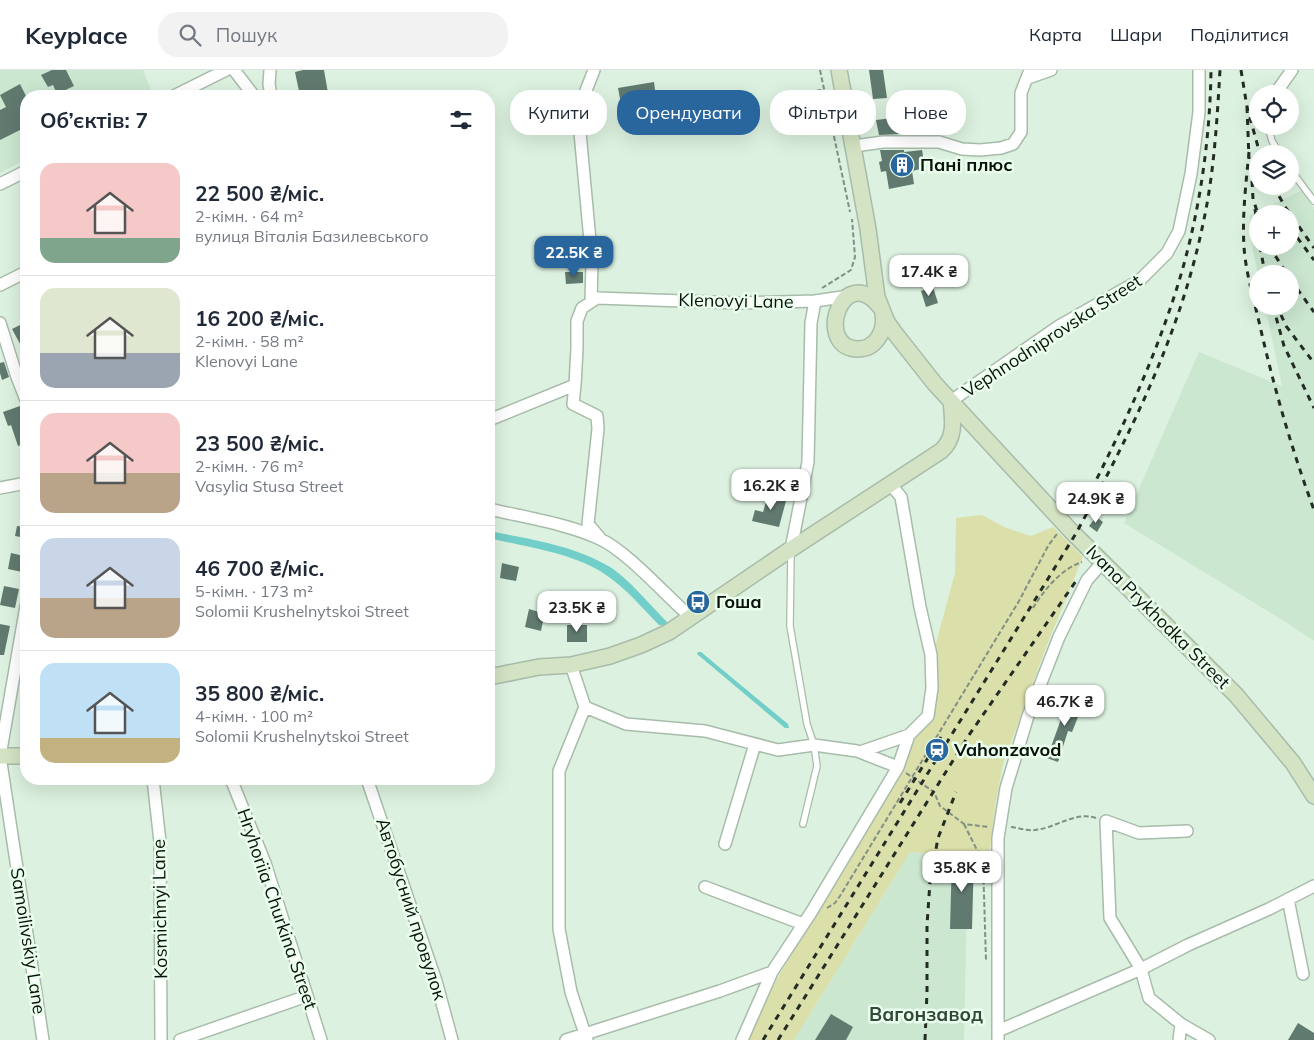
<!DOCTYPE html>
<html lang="uk">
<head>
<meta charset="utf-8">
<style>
	:root { --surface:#fff; --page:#f2f2f3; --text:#1f2937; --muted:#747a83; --line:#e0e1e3; --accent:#29669d }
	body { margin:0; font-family:Mulish,sans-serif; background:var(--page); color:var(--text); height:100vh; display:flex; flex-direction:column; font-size:19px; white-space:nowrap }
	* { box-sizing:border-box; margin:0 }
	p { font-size:16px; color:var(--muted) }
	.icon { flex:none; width:28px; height:28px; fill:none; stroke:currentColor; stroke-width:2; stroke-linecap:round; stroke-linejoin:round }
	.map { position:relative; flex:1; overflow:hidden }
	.drawer { position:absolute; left:20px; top:20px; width:475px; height:695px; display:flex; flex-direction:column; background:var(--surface); border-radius:20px; box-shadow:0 5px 20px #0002 }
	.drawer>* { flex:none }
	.banner { position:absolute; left:510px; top:20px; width:475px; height:45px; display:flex; gap:10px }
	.controls { position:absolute; left:1249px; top:15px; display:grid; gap:10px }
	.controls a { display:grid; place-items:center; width:50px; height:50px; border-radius:50%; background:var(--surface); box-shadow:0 5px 20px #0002; font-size:25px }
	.price { position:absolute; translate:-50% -42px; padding:0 11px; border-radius:10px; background:#fff; color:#222; font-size:16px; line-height:32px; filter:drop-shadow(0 1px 2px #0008) }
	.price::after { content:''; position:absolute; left:50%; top:30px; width:15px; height:11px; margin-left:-8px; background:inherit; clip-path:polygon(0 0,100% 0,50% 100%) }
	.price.on { background:var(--accent); color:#fff }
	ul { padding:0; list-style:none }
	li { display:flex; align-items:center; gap:15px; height:125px; padding:0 20px }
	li+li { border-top:1px solid var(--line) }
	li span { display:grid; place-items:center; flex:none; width:140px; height:100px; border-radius:15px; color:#555 }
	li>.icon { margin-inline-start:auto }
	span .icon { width:60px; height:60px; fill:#fffc; stroke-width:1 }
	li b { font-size:21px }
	h2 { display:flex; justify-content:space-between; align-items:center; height:60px; padding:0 20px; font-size:21px }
	.tag { padding:0 18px; border-radius:20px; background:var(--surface); box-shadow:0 5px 20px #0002; font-size:18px; line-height:45px }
	.tag.on { background:var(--accent); color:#fff }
	header { display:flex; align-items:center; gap:30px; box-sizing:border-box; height:70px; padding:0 25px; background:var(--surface); border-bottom:1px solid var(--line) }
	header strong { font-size:24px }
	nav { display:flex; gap:28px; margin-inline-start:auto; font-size:18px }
	.search { width:350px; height:45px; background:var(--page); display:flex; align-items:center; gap:12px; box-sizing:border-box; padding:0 18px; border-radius:20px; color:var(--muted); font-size:19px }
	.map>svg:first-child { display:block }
	.built { fill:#cbe7d0; fill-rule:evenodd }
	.green { fill:#dbdfaa }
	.water { fill:#71cec8 }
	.building { fill:#617a70 }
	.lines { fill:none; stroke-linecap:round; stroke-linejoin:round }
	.lane-casing { stroke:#a8bcab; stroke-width:8 }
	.street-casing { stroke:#a8bcab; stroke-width:14 }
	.secondary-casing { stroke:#a8bcab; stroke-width:18 }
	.path { stroke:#819083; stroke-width:2; stroke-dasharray:5 2.5; stroke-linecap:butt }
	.lane { stroke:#fff; stroke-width:5.5 }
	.street { stroke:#fff; stroke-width:11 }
	.secondary { stroke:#d4e3c3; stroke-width:15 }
	.rail { stroke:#242d25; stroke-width:3; stroke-dasharray:6 6; stroke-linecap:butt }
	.labels { text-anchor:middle; stroke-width:5; stroke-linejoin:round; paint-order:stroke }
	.poi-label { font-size:18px; font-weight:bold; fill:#0a110b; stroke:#e9feec; text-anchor:start }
	.street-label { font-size:18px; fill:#0a110b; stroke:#e9feec }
	.neighbourhood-label { font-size:19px; font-weight:bold; fill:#354739; stroke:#e9feec }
</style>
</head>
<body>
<header>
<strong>Keyplace</strong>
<div class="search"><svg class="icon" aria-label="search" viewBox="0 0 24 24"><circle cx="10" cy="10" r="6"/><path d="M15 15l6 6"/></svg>Пошук</div>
<nav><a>Карта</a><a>Шари</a><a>Поділитися</a></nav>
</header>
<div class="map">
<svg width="1314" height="970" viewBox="0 0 1314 970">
	<rect width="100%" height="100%" fill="#dcf1df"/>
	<path class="built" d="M0,0H143L153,25L151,26H26V89L0,103Z
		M1303,120L1314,139V571L1284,551L1124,453L1199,282L1282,316L1265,236H1290V204H1258L1250,166V145ZM1258,144H1290V176H1258Z
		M910,782L968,786L964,970H794Z"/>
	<path class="green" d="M982,445L1004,457L1031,466L1053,457L1083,487L1047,575L1003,694L996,731L989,788L910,782L794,970H742L911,677L914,665L932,647L935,577L955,503L956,448Z"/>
	<path class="water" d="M489,461C529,469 574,475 610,497C628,508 652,537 668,553L666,556L659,555C642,538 626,518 606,505C575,483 525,477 489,468Z
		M698,582H701L788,654L789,658H785L697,584Z"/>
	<path class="building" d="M52,0H66L74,16L57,24L53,15L48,17L41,5Z
		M303,0H324L328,23L311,26H300L295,2Z
		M869,0H883L887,28L873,29Z
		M654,12L656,27L621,34L618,18Z
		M20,14L26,26V57L0,70V40L6,37L0,25Z
		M821,19L826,49L804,53L801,39L809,38L806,22Z
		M900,47L902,64L879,65L876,50Z
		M880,80H904V82L922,80L925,98L912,101L914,114L889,119L886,101L881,102L879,92L882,91Z
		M578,169V182L551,183L550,170Z
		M565,202H583V213L566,214Z
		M933,217L938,233L926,237L921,221Z
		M26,252V285L12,259Z
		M4,292L9,307L2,310L0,303V293Z
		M20,336L26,351V374L18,376L11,355L8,356L3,342Z
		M769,422L787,427L779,457L752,451L755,440L763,442Z
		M1096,447L1103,452L1097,462L1089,456Z
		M17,456L26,457V468L15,466Z
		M11,483L24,486L22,502L8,499Z
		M502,493L519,497L516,511L500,508Z
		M4,516L19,519L15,538L0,535Z
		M529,539L539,542L538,545L544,546L541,561L525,557Z
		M0,554L10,556L4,585H0Z
		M567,555H587V572H567Z
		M1069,627L1084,632L1072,662L1068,661L1058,692L1047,688Z
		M952,786H974L972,859H950Z
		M831,944L853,957L846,970H815Z
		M1298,953L1314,963V970H1288Z"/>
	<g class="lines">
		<g class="lane-casing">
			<path id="lane" d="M1268,56L1272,71L1280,84
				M1290,99L1314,131
				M791,481L790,556L807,654L814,675L817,696L803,754"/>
		</g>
		<g class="street-casing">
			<path id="street" d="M234,0L254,26
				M270,0L269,14L271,26
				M1028,8L1051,0
				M1275,24L1292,0
				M174,26L226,0
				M854,76L883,72H939L962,79L980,80L1001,78L1013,74L1021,62V23L1030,0
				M0,114L26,101
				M0,215L26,202
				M815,231L849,226
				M591,232L592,192L578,41L594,0
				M0,253L17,307L26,330
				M575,315L573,334L597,346L598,359L588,454L600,468
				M951,331L1059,256L1140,210L1167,183L1179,161L1191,104L1199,42V0
				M489,350L575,315L577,278V251L582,238L597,228L740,233L815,231L811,253L808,392L791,479
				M0,418L26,413
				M489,439C523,447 569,454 600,469C626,481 662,521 684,541L687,549
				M26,536L0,686L43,970
				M571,595L585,637L626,654L705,661L778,680L814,675L857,681L898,697L909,665L928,646L932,618L931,585L920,537L901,427L890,414
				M585,637L559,701V859L571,922L587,970
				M860,682L909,665
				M153,709L160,772L161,970
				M231,709L265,793L321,970
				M367,709L436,911L452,970
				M1187,761L1139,763L1106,751L1110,848L1141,899L1149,928L1181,954L1209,970
				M725,774L755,674
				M705,817L803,854
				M1288,829L1303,904
				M998,961L1141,899L1188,875L1269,839L1314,816
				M180,970L307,926
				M566,970L720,921L772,902
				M742,970L772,902L812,841L898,697
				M998,970V768L1006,718L1028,646L1059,567L1087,510L1102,493
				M1179,970L1181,954"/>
		</g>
		<g class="secondary-casing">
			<path id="secondary" d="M839,0L868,159L877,227L887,252L894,262L935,314L1071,461L1236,625L1293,693L1314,726
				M881,238C843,189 814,276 856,279C875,280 886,262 883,244
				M489,607L539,597L571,595L610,586L641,575L669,562L791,479L941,381C956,368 953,350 951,331
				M0,686H26"/>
		</g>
		<path class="path" d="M820,0L850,142
			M822,218L851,200L855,187L852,149
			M1033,538C1044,520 1061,499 1082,492
			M906,703L934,722L940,736L964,754L989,757
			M964,754L983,792L986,890
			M1011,757C1019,758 1028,761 1035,760C1056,758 1075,741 1096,748
			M827,838L835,833L840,826L1019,531L1048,476L1057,464"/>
		<use href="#lane" class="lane"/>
		<use href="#street" class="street"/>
		<use href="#secondary" class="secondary"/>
		<path class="rail" d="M1241,0L1247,37L1260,84
			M1247,37L1249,89
			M1249,82C1246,113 1242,146 1244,177C1246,204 1254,230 1260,256C1274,318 1292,380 1314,440
			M1252,111L1253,129L1258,144
			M1273,116L1286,138L1314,178
			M1255,139L1258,159
			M1290,158L1314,190
			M1260,176L1265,204
			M1269,176L1287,204
			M1290,209L1314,242
			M1273,236L1284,276L1314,338
			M1281,245L1286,256L1314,293
			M1086,430C1120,364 1152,295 1175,224C1198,153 1210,75 1211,0
			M900,733L941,667
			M763,970L1075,465C1129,367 1180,265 1203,154C1214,104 1217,51 1220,0
			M778,970L969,665L1076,511
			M925,970L927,922V855L930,812L938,768L956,722"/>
	</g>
	<defs>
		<g id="building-disc" transform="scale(1.25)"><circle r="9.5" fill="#29669d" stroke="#e9feec"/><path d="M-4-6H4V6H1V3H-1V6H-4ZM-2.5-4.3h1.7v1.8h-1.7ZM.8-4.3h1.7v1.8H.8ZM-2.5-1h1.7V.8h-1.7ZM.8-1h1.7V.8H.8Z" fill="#fff"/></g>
		<g id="bus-disc" transform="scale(1.25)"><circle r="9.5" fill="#29669d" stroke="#e9feec"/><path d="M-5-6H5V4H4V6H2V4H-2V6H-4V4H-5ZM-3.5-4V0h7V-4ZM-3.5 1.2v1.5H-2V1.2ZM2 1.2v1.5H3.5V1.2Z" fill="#fff"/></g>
		<g id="station-disc" transform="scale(1.25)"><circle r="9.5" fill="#29669d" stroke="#e9feec"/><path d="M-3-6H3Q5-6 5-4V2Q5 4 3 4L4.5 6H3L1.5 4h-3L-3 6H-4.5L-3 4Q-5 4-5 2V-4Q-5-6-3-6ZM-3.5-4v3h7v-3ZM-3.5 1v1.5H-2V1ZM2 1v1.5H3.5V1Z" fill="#fff"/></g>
	</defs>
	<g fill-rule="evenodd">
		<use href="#building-disc" x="902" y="95"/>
		<use href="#bus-disc" x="698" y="532"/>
		<use href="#station-disc" x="937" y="680"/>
	</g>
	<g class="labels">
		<g class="poi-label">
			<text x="920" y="101">Пані плюс</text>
			<text x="716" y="538">Гоша</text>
			<text x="954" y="686">Vahonzavod</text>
		</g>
		<g class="street-label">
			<text transform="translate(736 231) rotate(1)" y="6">Klenovyi Lane</text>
			<text transform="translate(1052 266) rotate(-33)" y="6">Vephnodniprovska Street</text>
			<text transform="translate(1158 547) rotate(45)" y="6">Ivana Prykhodka Street</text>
			<text transform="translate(160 839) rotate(-91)" y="6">Kosmichnyi Lane</text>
			<text transform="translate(277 839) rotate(71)" y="6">Hryhoriia Churkina Street</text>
			<text transform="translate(411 839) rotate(72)" y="6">Автобусний провулок</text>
			<text transform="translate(28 871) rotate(81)" y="6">Samoilivskiy Lane</text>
		</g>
		<g class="neighbourhood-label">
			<text x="926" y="951">Вагонзавод</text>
		</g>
	</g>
</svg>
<div class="controls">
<a><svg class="icon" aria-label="locate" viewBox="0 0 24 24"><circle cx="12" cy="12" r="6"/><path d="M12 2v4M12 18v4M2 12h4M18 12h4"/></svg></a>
<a><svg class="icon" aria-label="layers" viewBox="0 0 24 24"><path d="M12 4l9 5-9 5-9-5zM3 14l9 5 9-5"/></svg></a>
<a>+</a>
<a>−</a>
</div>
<b class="price on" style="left:574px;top:208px">22.5K ₴</b>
<b class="price" style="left:929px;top:227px">17.4K ₴</b>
<b class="price" style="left:771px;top:441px">16.2K ₴</b>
<b class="price" style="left:1096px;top:454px">24.9K ₴</b>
<b class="price" style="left:577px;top:563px">23.5K ₴</b>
<b class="price" style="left:1065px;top:657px">46.7K ₴</b>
<b class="price" style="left:962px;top:823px">35.8K ₴</b>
<div class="banner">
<a class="tag">Купити</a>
<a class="tag on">Орендувати</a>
<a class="tag">Фільтри</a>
<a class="tag">Нове</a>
</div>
<section class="drawer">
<h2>Об’єктів: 7<svg class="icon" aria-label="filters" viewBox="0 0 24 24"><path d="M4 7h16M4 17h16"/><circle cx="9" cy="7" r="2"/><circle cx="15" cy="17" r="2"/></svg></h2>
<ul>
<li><span style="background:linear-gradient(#f6c9c9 75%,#7fa58c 0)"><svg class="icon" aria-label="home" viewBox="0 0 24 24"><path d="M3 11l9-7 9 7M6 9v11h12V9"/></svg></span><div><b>22 500 ₴/міс.</b><p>2-кімн. · 64 m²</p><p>вулиця Віталія Базилевського</p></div></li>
<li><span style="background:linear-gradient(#dfe7d0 65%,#9aa5b1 0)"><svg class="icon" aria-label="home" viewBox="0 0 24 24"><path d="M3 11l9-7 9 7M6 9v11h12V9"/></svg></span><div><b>16 200 ₴/міс.</b><p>2-кімн. · 58 m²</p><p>Klenovyi Lane</p></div></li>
<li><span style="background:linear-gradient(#f6c9c9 60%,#b9a48a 0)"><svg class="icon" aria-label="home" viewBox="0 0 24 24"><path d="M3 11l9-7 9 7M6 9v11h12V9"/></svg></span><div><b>23 500 ₴/міс.</b><p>2-кімн. · 76 m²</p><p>Vasylia Stusa Street</p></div></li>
<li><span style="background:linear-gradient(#c9d6e8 60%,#b9a48a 0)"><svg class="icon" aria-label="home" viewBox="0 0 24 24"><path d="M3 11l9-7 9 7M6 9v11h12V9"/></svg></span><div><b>46 700 ₴/міс.</b><p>5-кімн. · 173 m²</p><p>Solomii Krushelnytskoi Street</p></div></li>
<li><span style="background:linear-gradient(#bfe0f5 75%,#c2b280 0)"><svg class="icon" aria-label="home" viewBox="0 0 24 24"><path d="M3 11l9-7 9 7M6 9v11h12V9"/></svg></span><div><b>35 800 ₴/міс.</b><p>4-кімн. · 100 m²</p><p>Solomii Krushelnytskoi Street</p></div></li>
</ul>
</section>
</div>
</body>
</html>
